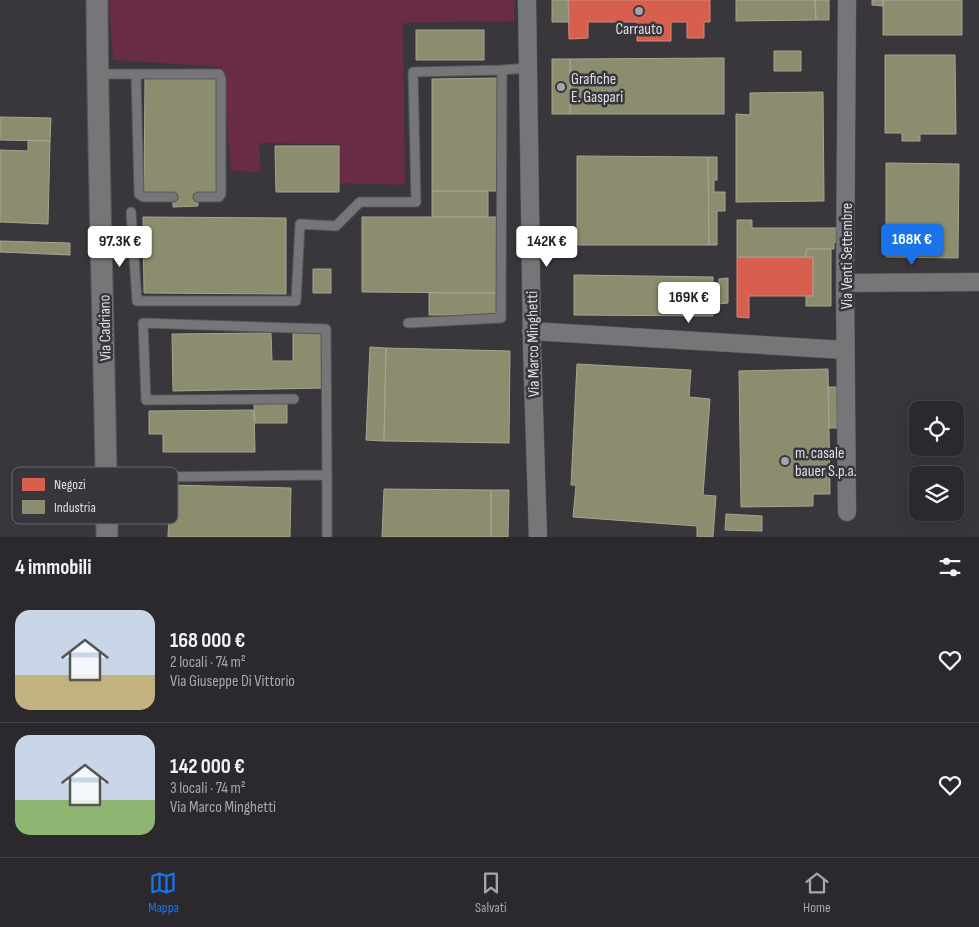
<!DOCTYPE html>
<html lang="it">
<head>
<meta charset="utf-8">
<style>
	:root { --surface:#2b292d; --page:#333135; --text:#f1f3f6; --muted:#a6a6aa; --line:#474549; --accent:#1a73e8 }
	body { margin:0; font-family:"Sofia Sans Condensed",sans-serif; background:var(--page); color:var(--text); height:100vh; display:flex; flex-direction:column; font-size:19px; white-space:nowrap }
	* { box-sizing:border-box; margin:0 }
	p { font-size:16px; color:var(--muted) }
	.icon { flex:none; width:28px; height:28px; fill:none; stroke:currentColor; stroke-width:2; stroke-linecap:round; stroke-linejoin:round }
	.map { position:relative; height:537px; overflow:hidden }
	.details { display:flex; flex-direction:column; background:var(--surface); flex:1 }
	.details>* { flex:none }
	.controls { position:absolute; left:909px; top:401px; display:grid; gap:10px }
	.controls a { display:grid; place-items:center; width:55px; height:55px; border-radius:10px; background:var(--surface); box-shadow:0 5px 20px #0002,0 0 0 1px var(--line); font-size:25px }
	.price { position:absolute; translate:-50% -42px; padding:0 11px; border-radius:5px; background:#fff; color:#222; font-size:16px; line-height:32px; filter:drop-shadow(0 1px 2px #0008) }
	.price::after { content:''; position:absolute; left:50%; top:30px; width:15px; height:11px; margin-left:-8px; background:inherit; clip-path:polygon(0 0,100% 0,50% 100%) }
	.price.selected { background:var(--accent); color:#fff }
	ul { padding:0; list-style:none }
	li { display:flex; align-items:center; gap:15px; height:125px; padding:0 15px }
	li+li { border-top:1px solid var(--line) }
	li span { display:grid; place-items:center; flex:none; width:140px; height:100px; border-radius:15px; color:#555 }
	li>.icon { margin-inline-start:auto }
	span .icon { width:60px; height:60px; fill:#fffc; stroke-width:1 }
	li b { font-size:21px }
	h2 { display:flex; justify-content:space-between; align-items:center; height:60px; padding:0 15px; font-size:21px }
	.tabs { display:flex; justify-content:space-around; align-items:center; height:70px; border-top:1px solid var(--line); background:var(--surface); font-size:14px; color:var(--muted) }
	.tabs a { display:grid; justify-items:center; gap:2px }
	.tabs .selected { color:var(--accent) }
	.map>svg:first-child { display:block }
	.green { fill:#692c46 }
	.shops { fill:#d6604d; stroke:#d9867a }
	.industry { fill:#8c8c6e; stroke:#a5a591 }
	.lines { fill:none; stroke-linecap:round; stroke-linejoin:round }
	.service-casing { stroke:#565559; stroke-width:11 }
	.minor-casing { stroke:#565559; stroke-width:19 }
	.tertiary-casing { stroke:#565559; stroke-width:23 }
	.service { stroke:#767678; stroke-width:9 }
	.minor { stroke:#767678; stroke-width:18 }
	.tertiary { stroke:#767678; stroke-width:21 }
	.poi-dot { fill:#a5a4a9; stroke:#38363d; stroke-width:2 }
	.labels { text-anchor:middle; stroke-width:5; stroke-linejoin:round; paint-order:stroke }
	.poi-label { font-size:16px; fill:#dfdee3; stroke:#38363d; text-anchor:start }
	.street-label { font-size:16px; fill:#dfdee3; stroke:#38363d }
	.key { fill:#38363d; stroke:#6a686f; stroke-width:1 }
	.key-label { font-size:14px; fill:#dfdee3 }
</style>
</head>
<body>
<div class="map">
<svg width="979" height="537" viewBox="0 0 979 537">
	<rect width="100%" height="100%" fill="#39373c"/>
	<path class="green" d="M109,0H515L514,21L403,23L405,185L339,183L338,144L259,143L261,172L231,171L222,67L113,60Z"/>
	<path class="shops" d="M568,0H710V22H704V38H687V22H671V41H637V22H588V38L569,39Z
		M737,257H813V296H749V318L737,317Z"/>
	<path class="industry" d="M552,0H568L569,22H552Z
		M736,0H815L816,20L736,21Z
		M815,0H829V20H816Z
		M872,0H883V6L872,5Z
		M883,0H962V35H883Z
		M416,30H484V60H416Z
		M774,51H801V71H774Z
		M885,55H955L956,134H920V141H902V133H885Z
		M724,58V114H570V59Z
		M552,59H570V114H552Z
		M500,78V191H432V79Z
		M145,79H217L216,192H198V206L173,207V192H144Z
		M823,92L824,201L736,202V114L750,115V93Z
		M0,117L51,118L50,141L0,140Z
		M28,140L50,141L48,224L0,222V150L28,151Z
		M275,146H339V192H276Z
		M577,156L708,157L709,245H577Z
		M708,157H717V180H714V192H725V211H717V245H709Z
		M886,163L959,164L958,258L886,257Z
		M432,191H488V217H432Z
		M143,217L286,218V294L144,293Z
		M362,217H500V293L362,292Z
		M737,220H752V228H840V242H834V249H806V257H737Z
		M0,241L70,243V255L0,252Z
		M806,249H831V306H806V296H813V257H806Z
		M313,269H331V293H313Z
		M574,275L713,277V316L574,315Z
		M728,278V303L718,304L719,279Z
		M429,293H500V315H429Z
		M322,330L323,388L173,391L172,334L271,333L272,361H293V331Z
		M370,347L386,348L384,441L366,440Z
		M386,348L510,351L509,443L384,441Z
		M577,364L691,370L689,397L710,399L703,495L716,496L713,537H697V526L573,517L576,485H571Z
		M828,369L830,494H813V506L741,507L739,371Z
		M828,387H841V428H829Z
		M254,404H287V423H255Z
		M254,410L255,452H163V434H149V411Z
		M170,485L291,488L290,537H168Z
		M384,489L491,490V537H382Z
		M491,490H509L508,537H491Z
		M726,514L762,516V531L725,530Z"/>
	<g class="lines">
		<g class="service-casing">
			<path id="service" d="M98,74H219L221,79V194L219,197H198
				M136,75L139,194L143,197H173
				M131,212L137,301H296L300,224L336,226L360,202H416L413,72L502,70
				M408,323L501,318L502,70L528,68
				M294,399L146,400L143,323L326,329L327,475
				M107,479L160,477L327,475V537"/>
		</g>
		<g class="minor-casing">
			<path id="minor" d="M527,0L532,347L538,537
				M845,283L979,282
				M531,331L845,350
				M847,512L845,283L847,0"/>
		</g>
		<g class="tertiary-casing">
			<path id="tertiary" d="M97,0C98,179 105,358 107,537"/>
		</g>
		<use href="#service" class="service"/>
		<use href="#minor" class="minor"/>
		<use href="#tertiary" class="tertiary"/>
	</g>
	<g class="poi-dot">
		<circle cx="639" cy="11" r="5"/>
		<circle cx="561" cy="87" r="5"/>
		<circle cx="785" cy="461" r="5"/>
	</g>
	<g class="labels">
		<g class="poi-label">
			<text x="639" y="34" text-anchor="middle">Carrauto</text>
			<text x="571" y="84">Grafiche<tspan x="571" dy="18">E. Gaspari</tspan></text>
			<text x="795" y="458">m. casale<tspan x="795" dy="18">bauer S.p.a.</tspan></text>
		</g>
		<g class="street-label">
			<text transform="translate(846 256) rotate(-90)" y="6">Via Venti Settembre</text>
			<text transform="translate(104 328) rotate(-91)" y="6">Via Cadriano</text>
			<text transform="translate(532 344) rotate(-91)" y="6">Via Marco Minghetti</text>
		</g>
	</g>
	<rect x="12" y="467" width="166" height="57" rx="8" class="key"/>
	<rect x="22" y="478" width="23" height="13" fill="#d6604d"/>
	<rect x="22" y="500" width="23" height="14" fill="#8c8c6e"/>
	<g class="key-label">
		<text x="54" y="489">Negozi</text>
		<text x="54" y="512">Industria</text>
	</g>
</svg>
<div class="controls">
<a><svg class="icon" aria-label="locate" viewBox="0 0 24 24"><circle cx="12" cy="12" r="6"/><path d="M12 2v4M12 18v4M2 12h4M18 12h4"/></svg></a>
<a><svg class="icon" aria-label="layers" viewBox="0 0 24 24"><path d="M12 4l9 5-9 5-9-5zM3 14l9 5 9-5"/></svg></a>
</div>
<b class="price selected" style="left:912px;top:266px">168K €</b>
<b class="price" style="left:120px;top:268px">97.3K €</b>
<b class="price" style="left:547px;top:268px">142K €</b>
<b class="price" style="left:689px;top:324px">169K €</b>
</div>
<section class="details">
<h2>4 immobili<svg class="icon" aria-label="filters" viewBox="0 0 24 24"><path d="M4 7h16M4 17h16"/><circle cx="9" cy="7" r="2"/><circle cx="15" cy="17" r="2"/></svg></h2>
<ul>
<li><span style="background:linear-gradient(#c9d6e8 65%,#c2b280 0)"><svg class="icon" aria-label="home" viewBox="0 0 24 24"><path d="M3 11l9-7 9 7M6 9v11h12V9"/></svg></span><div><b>168 000 €</b><p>2 locali · 74 m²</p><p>Via Giuseppe Di Vittorio</p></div><svg class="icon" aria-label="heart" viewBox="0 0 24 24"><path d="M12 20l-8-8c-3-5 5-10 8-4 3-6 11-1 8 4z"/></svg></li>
<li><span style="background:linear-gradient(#c9d6e8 65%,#8fb573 0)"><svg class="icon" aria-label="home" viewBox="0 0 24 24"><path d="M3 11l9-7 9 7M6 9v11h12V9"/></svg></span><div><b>142 000 €</b><p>3 locali · 74 m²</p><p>Via Marco Minghetti</p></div><svg class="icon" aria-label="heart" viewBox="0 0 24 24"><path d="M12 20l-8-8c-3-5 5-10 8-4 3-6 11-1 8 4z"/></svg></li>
</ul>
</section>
<nav class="tabs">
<a class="selected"><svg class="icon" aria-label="map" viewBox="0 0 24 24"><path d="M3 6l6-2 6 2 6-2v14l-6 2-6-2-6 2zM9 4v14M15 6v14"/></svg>Mappa</a>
<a><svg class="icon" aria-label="saved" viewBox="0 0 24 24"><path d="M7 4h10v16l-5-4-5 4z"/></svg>Salvati</a>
<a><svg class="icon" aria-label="home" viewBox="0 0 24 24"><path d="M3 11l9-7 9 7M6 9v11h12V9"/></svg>Home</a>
</nav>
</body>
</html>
